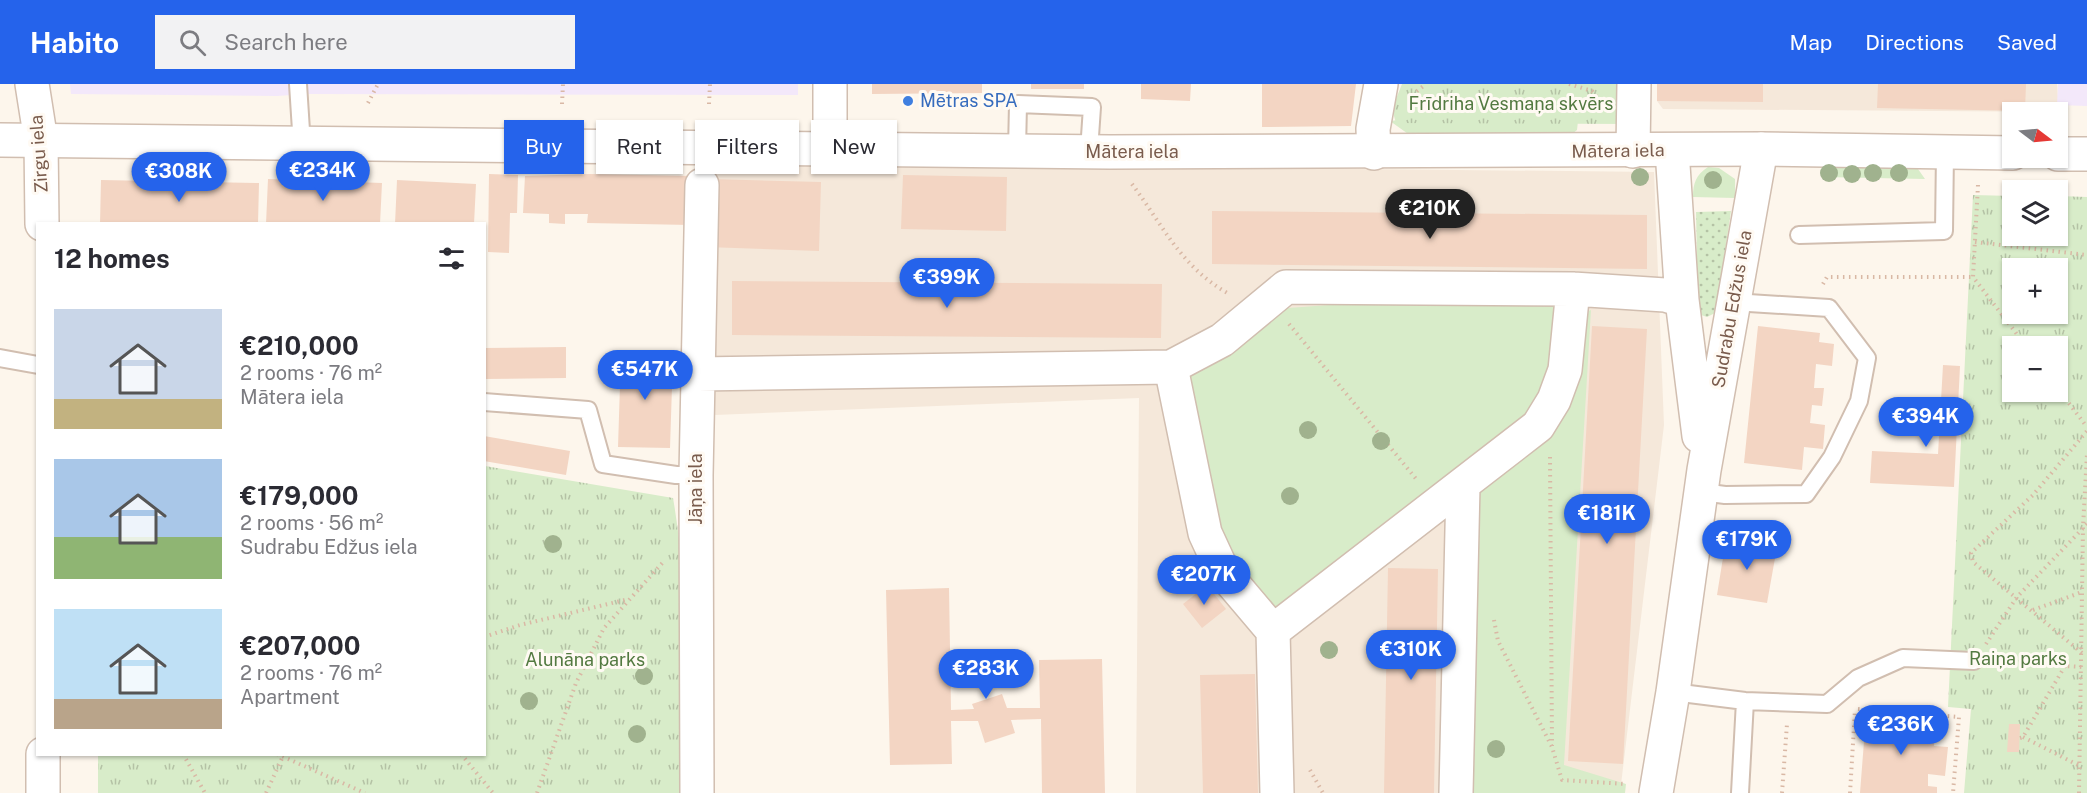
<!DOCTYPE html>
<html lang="en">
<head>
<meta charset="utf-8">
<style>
	:root { --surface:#fff; --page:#f2f2f3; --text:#2b2b33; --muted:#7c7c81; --accent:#2563eb }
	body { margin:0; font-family:"Public Sans",sans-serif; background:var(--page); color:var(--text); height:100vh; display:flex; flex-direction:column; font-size:22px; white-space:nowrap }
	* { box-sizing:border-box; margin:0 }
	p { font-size:20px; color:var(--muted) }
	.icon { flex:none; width:33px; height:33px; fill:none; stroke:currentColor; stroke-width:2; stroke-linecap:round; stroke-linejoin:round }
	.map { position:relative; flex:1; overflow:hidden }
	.side { position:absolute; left:36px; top:138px; width:450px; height:534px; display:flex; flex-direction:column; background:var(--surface); border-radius:0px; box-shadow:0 2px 4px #0004 }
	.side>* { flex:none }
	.banner { position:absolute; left:504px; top:36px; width:570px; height:54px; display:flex; gap:12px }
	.needle { width:39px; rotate:106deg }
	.controls { position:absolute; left:2002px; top:18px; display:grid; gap:12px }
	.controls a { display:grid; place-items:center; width:66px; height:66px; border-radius:0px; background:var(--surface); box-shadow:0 2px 4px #0004; font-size:30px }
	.price { position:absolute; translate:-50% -51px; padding:0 14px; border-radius:21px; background:var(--accent); color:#fff; font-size:20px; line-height:39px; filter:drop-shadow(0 2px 3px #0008) }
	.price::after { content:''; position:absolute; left:50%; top:36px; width:18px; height:14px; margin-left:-9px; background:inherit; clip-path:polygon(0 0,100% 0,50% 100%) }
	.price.on { background:#222; color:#fff }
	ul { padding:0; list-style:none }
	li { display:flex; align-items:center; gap:18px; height:150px; padding:0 18px }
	li span { display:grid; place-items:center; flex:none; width:168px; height:120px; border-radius:0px; color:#555 }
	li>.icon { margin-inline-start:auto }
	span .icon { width:72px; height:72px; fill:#fffc; stroke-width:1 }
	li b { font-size:26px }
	h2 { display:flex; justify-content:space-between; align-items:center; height:72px; padding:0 18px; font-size:26px }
	.pill { padding:0 21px; border-radius:0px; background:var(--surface); box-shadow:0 2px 4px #0004; font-size:21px; line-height:54px }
	.pill.on { background:var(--accent); color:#fff }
	header { display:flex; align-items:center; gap:36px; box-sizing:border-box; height:84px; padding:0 30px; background:var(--accent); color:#fff }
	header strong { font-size:28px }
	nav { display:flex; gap:33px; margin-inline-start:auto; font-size:21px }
	.search { width:420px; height:54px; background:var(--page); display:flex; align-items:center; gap:15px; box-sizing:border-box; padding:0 21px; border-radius:0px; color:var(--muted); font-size:22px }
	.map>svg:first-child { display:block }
	.residential { fill:#f5e8da }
	.education { fill:#f3e8fa }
	.grass { fill:#d8ecc9 }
	.park { fill:url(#park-tufts); fill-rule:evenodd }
	.garden { fill:url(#garden-dots) }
	.building { fill:#f3d5c3 }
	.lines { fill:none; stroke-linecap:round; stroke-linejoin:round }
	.service-casing { stroke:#d1beb0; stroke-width:20 }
	.minor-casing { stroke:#d1beb0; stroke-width:36 }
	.tertiary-casing { stroke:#d1beb0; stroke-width:36 }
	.path { stroke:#d9b8a5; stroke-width:4; stroke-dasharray:1.5 4.5; stroke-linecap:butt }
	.service { stroke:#fff; stroke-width:16 }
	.minor { stroke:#fff; stroke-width:33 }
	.tertiary { stroke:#fff; stroke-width:33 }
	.tree { fill:#a0b28e }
	.shop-dot { fill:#3f7fe0; stroke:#fffaf3; stroke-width:2 }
	.labels { text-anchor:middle; stroke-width:6; stroke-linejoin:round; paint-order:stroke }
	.shop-label { font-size:18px; fill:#366cbe; stroke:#fffaf3; text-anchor:start }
	.park-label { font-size:18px; fill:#537a41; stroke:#fffaf3 }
	.street-label { font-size:18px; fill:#7a5c4d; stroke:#fffaf3 }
</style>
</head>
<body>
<header>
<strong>Habito</strong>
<div class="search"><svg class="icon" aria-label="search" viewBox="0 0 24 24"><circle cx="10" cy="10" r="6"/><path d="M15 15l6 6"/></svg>Search here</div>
<nav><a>Map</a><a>Directions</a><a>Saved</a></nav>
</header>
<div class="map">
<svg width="2087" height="709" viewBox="0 0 2087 709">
	<defs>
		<pattern id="park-tufts" width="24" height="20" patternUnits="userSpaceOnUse" patternTransform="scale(1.5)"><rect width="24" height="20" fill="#d8ecc9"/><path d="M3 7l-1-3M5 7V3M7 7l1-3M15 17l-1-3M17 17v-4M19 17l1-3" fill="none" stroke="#b4c2a5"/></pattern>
		<pattern id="garden-dots" width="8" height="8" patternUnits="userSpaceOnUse" patternTransform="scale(1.5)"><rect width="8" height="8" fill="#d8ecc9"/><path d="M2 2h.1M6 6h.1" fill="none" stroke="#b4c2a5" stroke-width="1.8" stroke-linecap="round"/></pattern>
	</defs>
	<rect width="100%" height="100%" fill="#fdf6ec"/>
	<path class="residential" d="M1657,0H2057L2059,28L1663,25L1657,17Z
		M713,78L1654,88L1664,341L1620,709H1136L1139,314L715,331Z"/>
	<path class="education" d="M70,0H798V11L305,10L277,12L71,10Z
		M2058,0H2087V22L2057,21Z"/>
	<path class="grass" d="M1416,34L1578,37L1577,46L1572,50L1411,52L1390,37Z
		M1708,83L1719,84L1735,95V114L1693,113C1693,99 1696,91 1708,83Z
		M1911,83L1918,85L1925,95L1822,93L1823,84Z
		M1410,215L1556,219L1555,286L1542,323L1278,526L1257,514L1222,468L1179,287L1288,224Z
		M1591,226L1564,681L1626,700L1625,709H1471L1480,404L1508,375L1579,231Z"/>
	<path class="park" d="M1402,0H1629L1627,40L1396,39L1392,25Z
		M1973,111L2013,112V152H2058V112L2087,113V709H1964L1971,625L1948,623ZM2013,184H2058V230H2013ZM2013,262H2058V308H2013Z
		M485,382L673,414C690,510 684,611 683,709H98V671L484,670Z"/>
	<path class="garden" d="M1731,127L1717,221L1715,229L1707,233L1701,231L1698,224L1696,128Z"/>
	<path class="building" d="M872,0H982V9L872,10Z
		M1031,0H1084V5H1031Z
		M1141,0H1191L1190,17L1141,15Z
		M1262,0H1356L1351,42L1262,43Z
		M1657,0H1763V18L1657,17Z
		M1878,0H2026L2025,27L1877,24Z
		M489,90L518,91L517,129H510L509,169L488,168Z
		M589,90L693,92L691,141L587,139L588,130H565V140L549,139V130L523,129L525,92Z
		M903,91L1007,93L1006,147L901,145Z
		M268,95L382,99L380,140H266Z
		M708,95L821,98L819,167L706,163Z
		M101,96L259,99L258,140H100Z
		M397,96L476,100L474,140H395Z
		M1212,127L1647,131V185L1212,180Z
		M732,197L1162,200L1161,254L732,251Z
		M1592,242L1647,245L1623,680L1568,677Z
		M1758,242L1820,249L1819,258L1834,260L1832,282L1816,280L1814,304H1824L1822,322L1812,321L1810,339L1825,341L1823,365L1804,363L1802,386L1744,379Z
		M566,263V294L484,295V264Z
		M621,270L673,272L670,364L618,363Z
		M1943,281L1960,282L1954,403L1870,399L1872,367L1938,370Z
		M484,352L570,367L566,391L484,377Z
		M1726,455L1777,463L1767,519L1717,511Z
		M1388,484L1438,485L1434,709H1384Z
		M1207,501L1226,525L1202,544L1183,520Z
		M949,504L951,626L974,625L972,620L1002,610L1007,624H1040L1039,576L1102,575L1105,709H1042L1041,635L1011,636L1015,649L985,659L978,637H951L952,680L890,681L886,506Z
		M1255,590L1258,709H1203L1200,591Z
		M1866,632L1936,638L1934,662L1948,663L1945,692L1928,690V702L1937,703V709H1860Z
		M2009,640H2020L2019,668H2007Z"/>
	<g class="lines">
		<g class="service-casing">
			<path id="service" d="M298,0L302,62
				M1017,66L1018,20L1092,23L1089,67
				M1799,151L1944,147L1945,68
				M0,274L38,281
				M484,318L588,326L603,380L676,391H696
				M1702,408L1725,411L1806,410L1832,373L1859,317L1867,274L1829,224L1733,218
				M1673,608L1745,617L1827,620L1858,594L1903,574L1974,577
				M1740,709L1745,617"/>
		</g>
		<g class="minor-casing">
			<path id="minor" d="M32,0L41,57L42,140
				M830,65V0
				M1672,66L1682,216L1699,352
				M1633,67L1634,0
				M1374,69L1373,45L1381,0
				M1171,283L1205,449L1223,488L1273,547L1538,342L1554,316L1565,286L1573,205
				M698,290L1171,283L1222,256L1286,203L1573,205L1665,211L1682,216
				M1273,547L1277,709
				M43,670V709
				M697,709L696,391L702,101
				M1456,709L1463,402
				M1656,709L1673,608L1704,386L1761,65"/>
		</g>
		<g class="tertiary-casing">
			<path id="tertiary" d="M0,56L1110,68L1761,65L2013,69
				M2058,70H2087"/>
		</g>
		<path class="path" d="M1569,0L1592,7L1601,18
			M1412,11L1426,0
			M368,19L378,0
			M562,20L563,0
			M709,20L710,0
			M1132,100C1164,143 1181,183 1229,210
			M1978,101L1973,193L2026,262
			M1975,158L2087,171
			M1823,200L1827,193H1973
			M1289,240L1417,396
			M2058,305L2087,343
			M1550,373L1552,662
			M2033,526L2082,508
			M1494,536L1498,557L1552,663L1562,696L1625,700
			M484,553L520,541L629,515
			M1986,560L2017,513L2087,440
			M2082,569L1973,478L1971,469L2033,411L2087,347
			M1996,578L2082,583
			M1858,625L1959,633L1953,709
			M2023,653L2080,682
			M2020,654L2023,653L2065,582
			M183,670L205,709
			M277,670L365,709
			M461,670L493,709
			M1310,686L1323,709
			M266,709L284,670
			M537,709L576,599L604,544L665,476
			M1782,709L1787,640
			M1850,709L1855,626
			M2079,709L2083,443L2087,370"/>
		<use href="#service" class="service"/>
		<use href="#minor" class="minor"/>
		<use href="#tertiary" class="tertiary"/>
	</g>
	<g class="tree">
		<circle cx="1829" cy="89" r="9"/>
		<circle cx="1873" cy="89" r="9"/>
		<circle cx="1899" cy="89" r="9"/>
		<circle cx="1852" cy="90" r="9"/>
		<circle cx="1640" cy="93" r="9"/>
		<circle cx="1713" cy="96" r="9"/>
		<circle cx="1308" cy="346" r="9"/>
		<circle cx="1381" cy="357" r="9"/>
		<circle cx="1290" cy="412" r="9"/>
		<circle cx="553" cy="460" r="9"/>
		<circle cx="1329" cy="566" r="9"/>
		<circle cx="644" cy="592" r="9"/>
		<circle cx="529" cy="617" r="9"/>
		<circle cx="637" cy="650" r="9"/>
		<circle cx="1496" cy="665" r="9"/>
	</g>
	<circle class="shop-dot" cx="908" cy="17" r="6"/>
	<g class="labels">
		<g class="shop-label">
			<text x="920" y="23">Mētras SPA</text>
		</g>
		<g class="park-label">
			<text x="1511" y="26">Frīdriha Vesmaņa skvērs</text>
			<text x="2018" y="581">Raiņa parks</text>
			<text x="585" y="582">Alunāna parks</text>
		</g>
		<g class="street-label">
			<text transform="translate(1618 67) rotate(-1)" y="6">Mātera iela</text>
			<text x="1132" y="74">Mātera iela</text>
			<text transform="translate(39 70) rotate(-94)" y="6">Zirgu iela</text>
			<text transform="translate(1732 225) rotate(-80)" y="6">Sudrabu Edžus iela</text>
			<text transform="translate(696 405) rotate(-90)" y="6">Jāņa iela</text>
		</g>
	</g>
</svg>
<div class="controls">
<a><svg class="needle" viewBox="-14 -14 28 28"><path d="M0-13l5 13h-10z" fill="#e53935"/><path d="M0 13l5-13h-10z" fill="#7c7c81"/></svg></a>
<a><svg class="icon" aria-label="layers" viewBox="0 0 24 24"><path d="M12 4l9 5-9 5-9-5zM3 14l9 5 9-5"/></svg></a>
<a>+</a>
<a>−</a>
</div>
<b class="price" style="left:323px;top:118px">€234K</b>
<b class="price" style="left:179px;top:119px">€308K</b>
<b class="price on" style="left:1430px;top:156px">€210K</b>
<b class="price" style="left:947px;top:225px">€399K</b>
<b class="price" style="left:645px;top:317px">€547K</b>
<b class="price" style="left:1926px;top:364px">€394K</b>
<b class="price" style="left:1607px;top:461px">€181K</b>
<b class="price" style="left:1747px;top:487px">€179K</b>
<b class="price" style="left:1204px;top:522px">€207K</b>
<b class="price" style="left:1411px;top:597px">€310K</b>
<b class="price" style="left:986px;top:616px">€283K</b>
<b class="price" style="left:1901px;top:672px">€236K</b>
<div class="banner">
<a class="pill on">Buy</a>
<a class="pill">Rent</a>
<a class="pill">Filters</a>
<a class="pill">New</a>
</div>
<section class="side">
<h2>12 homes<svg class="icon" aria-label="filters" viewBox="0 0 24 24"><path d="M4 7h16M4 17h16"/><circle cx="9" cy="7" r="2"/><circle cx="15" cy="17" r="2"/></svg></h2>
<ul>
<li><span style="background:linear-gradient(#c9d6e8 75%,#c2b280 0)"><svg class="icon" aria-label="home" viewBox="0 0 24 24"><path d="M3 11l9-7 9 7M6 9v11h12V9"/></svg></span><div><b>€210,000</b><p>2 rooms · 76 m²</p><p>Mātera iela</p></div></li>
<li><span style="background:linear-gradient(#a9c7e8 65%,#8fb573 0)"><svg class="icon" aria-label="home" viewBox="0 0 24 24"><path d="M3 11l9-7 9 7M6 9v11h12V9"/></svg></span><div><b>€179,000</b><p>2 rooms · 56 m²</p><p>Sudrabu Edžus iela</p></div></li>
<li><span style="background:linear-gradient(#bfe0f5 75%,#b9a48a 0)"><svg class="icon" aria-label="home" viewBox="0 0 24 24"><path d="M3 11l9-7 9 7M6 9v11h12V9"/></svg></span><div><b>€207,000</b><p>2 rooms · 76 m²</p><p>Apartment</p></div></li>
</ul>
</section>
</div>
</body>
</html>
